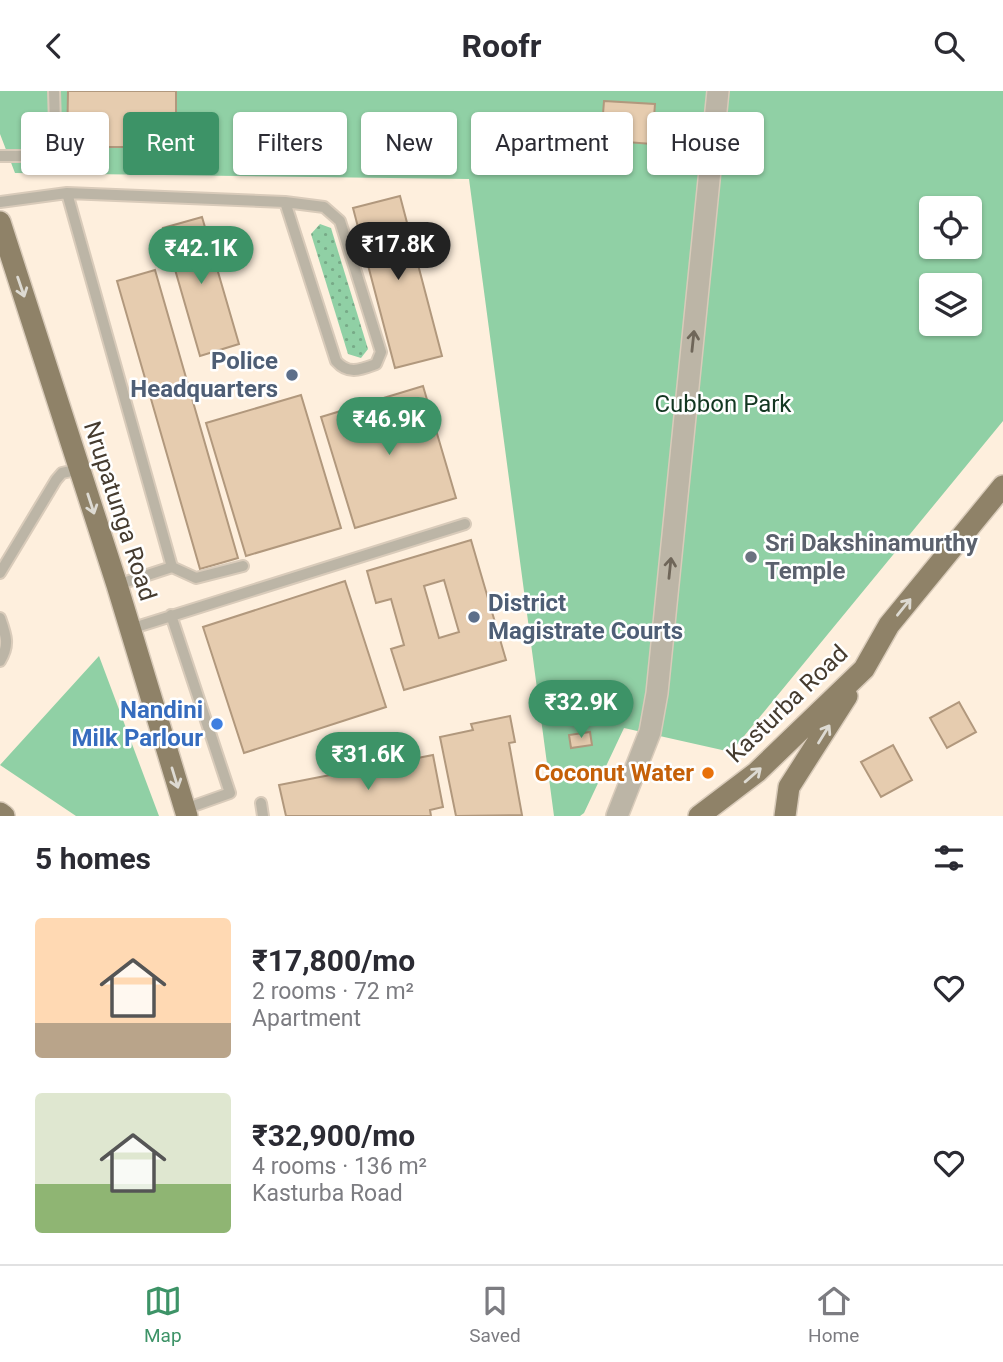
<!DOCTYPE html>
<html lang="en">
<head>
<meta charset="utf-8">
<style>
	:root { --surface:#fff; --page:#f7f7f7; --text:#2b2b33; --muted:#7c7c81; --line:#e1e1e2; --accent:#3d9367 }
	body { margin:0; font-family:Roboto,sans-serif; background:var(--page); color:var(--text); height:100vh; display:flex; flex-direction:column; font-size:26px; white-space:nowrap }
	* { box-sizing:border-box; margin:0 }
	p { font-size:23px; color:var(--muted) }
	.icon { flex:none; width:38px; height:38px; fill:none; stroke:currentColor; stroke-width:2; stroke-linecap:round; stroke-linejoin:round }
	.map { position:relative; height:725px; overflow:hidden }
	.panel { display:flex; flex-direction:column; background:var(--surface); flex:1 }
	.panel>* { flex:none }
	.banner { position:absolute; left:21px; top:21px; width:962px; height:63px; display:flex; gap:14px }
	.tools { position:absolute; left:919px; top:105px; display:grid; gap:14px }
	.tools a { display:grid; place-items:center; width:63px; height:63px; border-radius:7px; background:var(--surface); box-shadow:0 2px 5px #0004; font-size:35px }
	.price { position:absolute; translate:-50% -60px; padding:0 16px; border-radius:24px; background:var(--accent); color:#fff; font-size:23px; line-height:46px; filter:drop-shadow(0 2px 4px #0008) }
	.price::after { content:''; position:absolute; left:50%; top:42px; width:21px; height:16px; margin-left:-10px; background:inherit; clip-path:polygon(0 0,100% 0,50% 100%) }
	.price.active { background:#222; color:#fff }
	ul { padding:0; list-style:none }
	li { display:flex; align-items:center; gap:21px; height:175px; padding:0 35px }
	li span { display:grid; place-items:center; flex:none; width:196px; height:140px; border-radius:7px; color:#555 }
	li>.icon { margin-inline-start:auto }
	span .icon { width:84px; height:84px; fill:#fffc; stroke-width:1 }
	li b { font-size:30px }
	h2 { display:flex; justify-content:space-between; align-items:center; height:84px; padding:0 35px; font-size:30px }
	.pill { padding:0 24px; border-radius:7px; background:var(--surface); box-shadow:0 2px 5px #0004; font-size:24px; line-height:63px }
	.pill.active { background:var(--accent); color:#fff }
	header { display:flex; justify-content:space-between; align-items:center; height:91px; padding:0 35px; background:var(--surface); font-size:32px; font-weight:700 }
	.dock { display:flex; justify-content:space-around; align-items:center; height:98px; border-top:2px solid var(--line); background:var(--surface); font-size:19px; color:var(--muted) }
	.dock a { display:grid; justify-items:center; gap:4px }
	.dock .active { color:var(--accent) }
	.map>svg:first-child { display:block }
	.grass { fill:url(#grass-dots) }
	.park { fill:#90d0a5; fill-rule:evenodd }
	.building { fill:#e6ccaf; stroke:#b1987d; stroke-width:2; fill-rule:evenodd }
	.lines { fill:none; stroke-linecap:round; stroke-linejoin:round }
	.lane-casing { stroke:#d9cbba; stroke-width:14 }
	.street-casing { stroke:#d9cbba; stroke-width:24 }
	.primary-casing { stroke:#d9cbba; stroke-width:24 }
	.lane { stroke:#bcb5a6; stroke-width:10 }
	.street { stroke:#bcb5a6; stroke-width:21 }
	.primary { stroke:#8f8268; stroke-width:21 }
	.oneway { stroke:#dddad2 }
	.oneway2 { stroke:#6f6659 }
	.service-dot { fill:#5c6f8a; stroke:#fff; stroke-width:2.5 }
	.worship-dot { fill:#6b7280; stroke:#fff; stroke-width:2.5 }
	.shop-dot { fill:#3f7fe0; stroke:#fff; stroke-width:2.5 }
	.food-dot { fill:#e8710a; stroke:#fff; stroke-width:2.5 }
	.labels { text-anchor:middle; stroke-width:5; stroke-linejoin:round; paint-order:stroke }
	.service-label { font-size:24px; font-weight:bold; fill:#4e5e75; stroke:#fff; text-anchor:end }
	.park-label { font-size:24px; fill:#133721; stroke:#fff }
	.street-label { font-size:24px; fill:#453b2f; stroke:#fff }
	.worship-label { font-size:24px; font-weight:bold; fill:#5b616d; stroke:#fff; text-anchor:start }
	.shop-label { font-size:24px; font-weight:bold; fill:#366cbe; stroke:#fff; text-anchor:end }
	.food-label { font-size:24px; font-weight:bold; fill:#c56008; stroke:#fff; text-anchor:end }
</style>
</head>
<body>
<header><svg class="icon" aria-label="back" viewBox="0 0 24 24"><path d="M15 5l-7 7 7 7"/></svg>Roofr<svg class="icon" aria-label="search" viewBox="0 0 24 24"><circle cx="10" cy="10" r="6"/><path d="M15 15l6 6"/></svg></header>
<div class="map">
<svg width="1003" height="725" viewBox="0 0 1003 725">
	<defs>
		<pattern id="grass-dots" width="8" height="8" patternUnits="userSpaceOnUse" patternTransform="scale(1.75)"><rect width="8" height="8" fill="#90d0a5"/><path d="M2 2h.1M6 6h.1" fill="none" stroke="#77aa87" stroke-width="1.8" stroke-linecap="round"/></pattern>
	</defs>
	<rect width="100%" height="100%" fill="#feefdd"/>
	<path class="grass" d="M320,133L331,137L368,258L361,267L348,263L311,143Z"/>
	<path class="park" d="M0,0H1003V330L731,661L624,637L584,722L580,725H554L469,88L15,82L0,43ZM931,117H970V156H931ZM931,194H970V233H931Z
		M99,565L159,725H76L0,674Z"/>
	<path class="building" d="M68,0H176V33L131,32V56H67Z
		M604,10L655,13L652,53L601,49Z
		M400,105L442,265L395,277L353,117Z
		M202,126L239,253L200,265L163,137Z
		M155,179L238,467L200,478L117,190Z
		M423,295L456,407L355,437L321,326Z
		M301,304L341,437L246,465L206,332Z
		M471,449L506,569L404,599L391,558L404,554L391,508L376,512L367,480ZM444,489L459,541L439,547L424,495Z
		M345,490L386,616L244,662L203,536Z
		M959,611L976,641L947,657L930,627Z
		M510,625L515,651L509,652L522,724L456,725L440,646L473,639L471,633Z
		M590,641L592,654L571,657L569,644Z
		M893,654L912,689L881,706L861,671Z
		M433,664L443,716L430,719L431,725H286L279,694L361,678L362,682L388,677L387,673Z"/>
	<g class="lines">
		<g class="lane-casing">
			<path id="lane" d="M0,65H56L54,0
				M67,102L172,476L117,494
				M0,111L67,102L285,111L336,270C348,284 360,279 376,273L381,261L340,130L324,116L285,111
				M172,476L196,487L243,475
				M0,482L56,389L62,382L80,378
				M171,524L230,702L185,718
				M0,527C6,544 10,554 0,570
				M130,538L465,433
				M261,712L263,725"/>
		</g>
		<g class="street-casing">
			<path id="street" d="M617,725L650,641L657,602L718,0"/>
		</g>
		<g class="primary-casing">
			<path id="primary" d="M0,131L117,494L187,725
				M0,722L4,725
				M699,725L757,681L864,578L889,534L1003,395
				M785,725L789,696L847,605"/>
		</g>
		<use href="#lane" class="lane"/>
		<use href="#street" class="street"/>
		<use href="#primary" class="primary"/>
	</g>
	<defs><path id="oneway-shaft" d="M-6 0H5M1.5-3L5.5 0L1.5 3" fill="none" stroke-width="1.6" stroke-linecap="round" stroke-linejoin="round" transform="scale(1.75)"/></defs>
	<g class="oneway">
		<use href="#oneway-shaft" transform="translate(21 196) rotate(71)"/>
		<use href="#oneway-shaft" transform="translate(91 413) rotate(72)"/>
		<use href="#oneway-shaft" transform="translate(904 516) rotate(-51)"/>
		<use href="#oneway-shaft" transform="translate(824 643) rotate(-58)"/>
		<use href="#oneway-shaft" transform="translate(753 684) rotate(-41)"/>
		<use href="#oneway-shaft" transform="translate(175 687) rotate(73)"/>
	</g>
	<g class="oneway2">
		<use href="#oneway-shaft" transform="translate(693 250) rotate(-84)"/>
		<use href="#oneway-shaft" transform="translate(670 477) rotate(-84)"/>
	</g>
	<g class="service-dot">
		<circle cx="292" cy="284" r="7"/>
		<circle cx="474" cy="526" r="7"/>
	</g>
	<circle class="worship-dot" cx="751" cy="466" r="7"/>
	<circle class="shop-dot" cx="217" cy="633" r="7"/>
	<circle class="food-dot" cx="708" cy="682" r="7"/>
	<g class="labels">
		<g class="service-label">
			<text x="278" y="278">Police<tspan x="278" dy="28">Headquarters</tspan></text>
			<text x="488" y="520" text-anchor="start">District<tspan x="488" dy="28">Magistrate Courts</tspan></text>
		</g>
		<g class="park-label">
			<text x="723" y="321">Cubbon Park</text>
		</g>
		<g class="street-label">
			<text transform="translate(120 420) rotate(72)" y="8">Nrupatunga Road</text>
			<text transform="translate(787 613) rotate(-44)" y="8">Kasturba Road</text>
		</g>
		<g class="worship-label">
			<text x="765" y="460">Sri Dakshinamurthy<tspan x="765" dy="28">Temple</tspan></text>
		</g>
		<g class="shop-label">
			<text x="203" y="627">Nandini<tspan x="203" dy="28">Milk Parlour</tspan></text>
		</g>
		<g class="food-label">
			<text x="694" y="690">Coconut Water</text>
		</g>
	</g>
</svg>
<div class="tools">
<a><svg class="icon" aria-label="locate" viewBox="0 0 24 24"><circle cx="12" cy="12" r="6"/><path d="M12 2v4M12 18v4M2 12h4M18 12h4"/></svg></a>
<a><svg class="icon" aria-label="layers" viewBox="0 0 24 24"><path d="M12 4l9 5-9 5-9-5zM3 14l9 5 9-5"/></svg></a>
</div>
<b class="price active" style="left:398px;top:191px">₹17.8K</b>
<b class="price" style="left:201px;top:195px">₹42.1K</b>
<b class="price" style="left:389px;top:366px">₹46.9K</b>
<b class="price" style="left:581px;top:649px">₹32.9K</b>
<b class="price" style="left:368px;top:701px">₹31.6K</b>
<div class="banner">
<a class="pill">Buy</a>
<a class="pill active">Rent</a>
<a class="pill">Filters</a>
<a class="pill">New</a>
<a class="pill">Apartment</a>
<a class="pill">House</a>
</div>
</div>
<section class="panel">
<h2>5 homes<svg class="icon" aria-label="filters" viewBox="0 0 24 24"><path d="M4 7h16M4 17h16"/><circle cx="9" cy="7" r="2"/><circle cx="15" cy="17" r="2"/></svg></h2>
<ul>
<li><span style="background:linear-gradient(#ffd9b3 75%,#b9a48a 0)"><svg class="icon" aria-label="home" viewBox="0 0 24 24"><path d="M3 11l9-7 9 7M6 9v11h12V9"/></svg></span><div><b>₹17,800/mo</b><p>2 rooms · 72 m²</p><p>Apartment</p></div><svg class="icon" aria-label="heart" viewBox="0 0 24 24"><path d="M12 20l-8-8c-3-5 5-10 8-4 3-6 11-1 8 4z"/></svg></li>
<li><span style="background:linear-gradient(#dfe7d0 65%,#8fb573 0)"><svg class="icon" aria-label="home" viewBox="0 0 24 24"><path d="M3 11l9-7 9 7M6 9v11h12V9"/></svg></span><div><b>₹32,900/mo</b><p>4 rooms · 136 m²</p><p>Kasturba Road</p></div><svg class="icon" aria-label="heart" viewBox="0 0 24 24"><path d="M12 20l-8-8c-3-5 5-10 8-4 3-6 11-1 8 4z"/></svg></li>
</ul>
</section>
<nav class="dock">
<a class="active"><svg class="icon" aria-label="map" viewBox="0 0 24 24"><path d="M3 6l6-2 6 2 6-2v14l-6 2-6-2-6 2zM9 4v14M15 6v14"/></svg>Map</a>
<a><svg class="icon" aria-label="saved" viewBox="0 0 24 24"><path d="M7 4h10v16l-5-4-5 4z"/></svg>Saved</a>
<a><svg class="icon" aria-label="home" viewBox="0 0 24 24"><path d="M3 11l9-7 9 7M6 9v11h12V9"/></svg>Home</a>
</nav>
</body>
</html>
